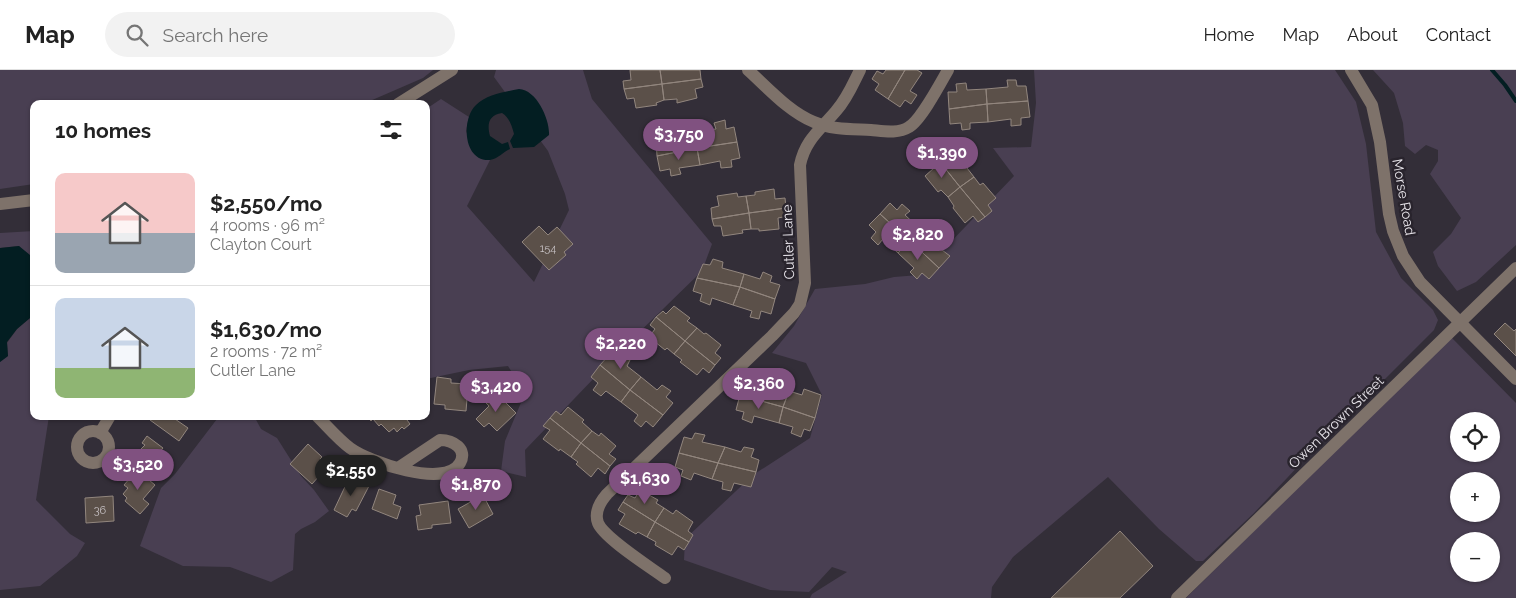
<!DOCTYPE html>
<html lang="en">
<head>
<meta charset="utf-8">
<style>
	:root { --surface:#fff; --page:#f2f2f2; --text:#222; --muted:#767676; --line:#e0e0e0; --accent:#805180 }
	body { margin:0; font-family:Raleway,sans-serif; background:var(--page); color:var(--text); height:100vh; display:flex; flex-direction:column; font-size:19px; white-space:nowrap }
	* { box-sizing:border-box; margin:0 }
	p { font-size:16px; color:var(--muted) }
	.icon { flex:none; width:28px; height:28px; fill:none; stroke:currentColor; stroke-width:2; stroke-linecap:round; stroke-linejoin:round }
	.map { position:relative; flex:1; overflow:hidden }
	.drawer { position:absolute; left:30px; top:30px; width:400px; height:320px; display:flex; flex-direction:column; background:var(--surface); border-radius:10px; box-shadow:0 1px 4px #0004 }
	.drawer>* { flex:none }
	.fabs { position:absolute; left:1450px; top:342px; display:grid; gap:10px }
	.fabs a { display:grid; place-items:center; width:50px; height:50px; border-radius:50%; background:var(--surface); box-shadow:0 1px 4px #0004; font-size:25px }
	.price { position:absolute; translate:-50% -42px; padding:0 11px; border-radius:18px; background:var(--accent); color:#fff; font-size:16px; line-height:32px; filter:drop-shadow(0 1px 2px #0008) }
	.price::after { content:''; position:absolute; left:50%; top:30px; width:15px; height:11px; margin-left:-8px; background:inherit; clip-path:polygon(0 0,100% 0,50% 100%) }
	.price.current { background:#222; color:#fff }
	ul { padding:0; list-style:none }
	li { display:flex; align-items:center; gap:15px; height:125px; padding:0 25px }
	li+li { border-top:1px solid var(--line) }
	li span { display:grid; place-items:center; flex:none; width:140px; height:100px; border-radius:10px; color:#555 }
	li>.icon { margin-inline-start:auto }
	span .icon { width:60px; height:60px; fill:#fffc; stroke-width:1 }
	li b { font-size:21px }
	h2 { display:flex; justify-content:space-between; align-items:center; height:60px; padding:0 25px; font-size:21px }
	header { display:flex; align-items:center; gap:30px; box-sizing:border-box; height:70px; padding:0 25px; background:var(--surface); border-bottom:1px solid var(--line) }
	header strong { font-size:24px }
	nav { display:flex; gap:28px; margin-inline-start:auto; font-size:18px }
	.search { width:350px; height:45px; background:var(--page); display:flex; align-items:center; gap:12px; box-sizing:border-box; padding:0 18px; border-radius:28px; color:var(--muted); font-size:19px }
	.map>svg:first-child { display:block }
	.green { fill:#493f52; fill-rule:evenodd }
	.water { fill:#031e22 }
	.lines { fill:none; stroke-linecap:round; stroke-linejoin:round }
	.stream { stroke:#031e22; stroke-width:4 }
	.building { fill:#5b5049; stroke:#92867e }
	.minor { stroke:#7e726a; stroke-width:12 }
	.labels { text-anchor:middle; stroke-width:5; stroke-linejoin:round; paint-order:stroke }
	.number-label { font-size:11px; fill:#c6c0c3 }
	.street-label { font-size:14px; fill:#e9e6ec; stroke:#29242d }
</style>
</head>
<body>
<header>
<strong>Map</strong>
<div class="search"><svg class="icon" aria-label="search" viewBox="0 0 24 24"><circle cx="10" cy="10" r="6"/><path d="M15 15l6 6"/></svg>Search here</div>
<nav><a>Home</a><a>Map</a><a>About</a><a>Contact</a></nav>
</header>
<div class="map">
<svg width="1516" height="528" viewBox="0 0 1516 528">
	<rect width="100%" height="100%" fill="#332e38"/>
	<path class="green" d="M0,0H433L423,8L363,34H34V114L0,119Z
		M496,0H583L592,29L712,174L702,201L622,279L525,380L526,407L501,401L505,371L525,323L508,296L469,300L426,309V39L441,29L469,47L466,61L474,83L482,88L490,90L467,136L534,212L569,140L565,124L548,81L494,7Z
		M1034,0H1335L1356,32L1366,74L1376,162L1401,208L1433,240L1438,250L1434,260L1305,389L1254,443L1203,491H1196L1159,459L1108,407L1013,487L992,517L991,528H810L812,524L847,502L832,497L809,522L770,520L684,490L685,469L753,405L810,368L822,325L806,293L772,283L794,256L815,219L865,214L894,207L919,205L1014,106L993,78L1031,77L1036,33Z
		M1373,0H1516V175L1476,212L1457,221L1438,196L1433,182L1451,164L1461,148L1430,104L1438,91V80L1426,75L1415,84L1405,76L1403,53L1394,23Z
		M34,161V194L19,176L0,178V163Z
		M34,237V346H49L36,430L70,464L85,473L77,486L40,516L0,520V292L8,286L7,273L17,259L30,248Z
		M1451,267L1516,333V528H1186ZM1459,351H1491V384H1459ZM1459,411H1491V444H1459ZM1459,471H1491V504H1459Z
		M218,346H254L261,359L277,368L301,406L314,420L329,441L315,452L301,459L295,464L293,500L271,512L230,497L183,496L140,476L161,418L175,404L217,349Z"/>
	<path class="water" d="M519,19C537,20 550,50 549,65L534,77L513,78L510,71L514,64C512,56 509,47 502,43C488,45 487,55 490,66L502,74L508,72L510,79C503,82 498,89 490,90C463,92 461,49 476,35C487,24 505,22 519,19Z
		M19,176L30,185L34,194V237L30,248L17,259L7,272L8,286L0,292V178Z"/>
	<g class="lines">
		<path class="stream" d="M1492,0L1505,15L1516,31"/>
	</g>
	<path class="building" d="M630,0H660L662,14L624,19L623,11L631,10Z
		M660,0H700L701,9L662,14Z
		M886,0H905L888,29L875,20L879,14L872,9L877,1L883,4Z
		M905,0H917L922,3L910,21L917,25L911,34L905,30L900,37L888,29Z
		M701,9L703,17L695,19L697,28L677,33V29L664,30L662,14Z
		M1007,10H1016L1017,16H1026L1028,31L987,34L986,19L1008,17Z
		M966,13L967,20L986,19L987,34L949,39L948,22H957L956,14Z
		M662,14L664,30L656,33L657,35L636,38L634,28L627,29L624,19Z
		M1028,31L1030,47L1021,48V55L1011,56V49L988,52L987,34Z
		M987,34L988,52L970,53V59L962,60L961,53L950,54L949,39Z
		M725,50L726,59L734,57L737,72L697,78L695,62L716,59L714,53Z
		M675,60V66L695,62L697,78L657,86L656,70L664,68V61Z
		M737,72L740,88L731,90L732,97L721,98L720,91L700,95L697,78Z
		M697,78L700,95L679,98L681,104L671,106L670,99L660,101L657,86Z
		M943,81L948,87L956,81L969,96L967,98L974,107L960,117L936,87Z
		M936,87L960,117L948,127L941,120L938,122L925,106L934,98L929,93Z
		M974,107L980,115L983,113L996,128L988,135L992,141L985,147L960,117Z
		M960,117L985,147L978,152L973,146L965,153L953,138L954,136L948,127Z
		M774,119L775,129L785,128L786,138L749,143L746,126L755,125V122Z
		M737,123L738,127L746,126L749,143L712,149L711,138L719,136L717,126Z
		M890,133L897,140L902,134L910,141L905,145L920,159L910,171L880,144Z
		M786,138L788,146L778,148L779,159L759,161V159H751L749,143Z
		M749,143L751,159L742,160L743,163L723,166L721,156H714L712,149Z
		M880,144L910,171L898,183L883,169L878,175L871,168L876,162L869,155Z
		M539,156L548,165L557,157L573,174L564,182L566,185L549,200L522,172Z
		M920,159L935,173L940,168L947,174L942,180L950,186L939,198L910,171Z
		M910,171L939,198L929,209L922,203L917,209L910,202L914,198L898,183Z
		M713,189L723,192L722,198L744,204L740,217L697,208L703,194L710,195Z
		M763,202L772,206L770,212L780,215L775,229L740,217L744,204L760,209Z
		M697,208L740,217L733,235L712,228L710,235L700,231L702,224L693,221Z
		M740,217L775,229L771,244L761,241L759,249L750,247L752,241L733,235Z
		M674,236L690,248L687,251L697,258L685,271L656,247L663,241L666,244Z
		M656,247L685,271L674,284L667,278L665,280L649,267L655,259L650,255Z
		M1505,253L1514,261L1516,259V286L1494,264Z
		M697,258L704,264L706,263L721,275L715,283L721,288L715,295L685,271Z
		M685,271L715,295L709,303L703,298L697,305L680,292L682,290L674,284Z
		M622,283L630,290L627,296L641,307L630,320L600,295L610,284L617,289Z
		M600,295L630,320L621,332L606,321L601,326L593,320L598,313L591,307Z
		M755,305L765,308L763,314L789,321L783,337L740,325L745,310L753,312Z
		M437,307L451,309V313L468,314V317H474L473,330L467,329L466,341L445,339V335L434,334Z
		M641,307L657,320L662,315L671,321L666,327L673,333L663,345L630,320Z
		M804,319L821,325L815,348L783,337L789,321L802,325Z
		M630,320L663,345L653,357L646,351L641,357L634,351L638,345L621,332Z
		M498,325L516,343L497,361L489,353L484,357L476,349L489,336L486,333L493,326L495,328Z
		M740,325L783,337L779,353L754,346L752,353L742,349L744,342L736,340Z
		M568,337L584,350L582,352L592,361L581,373L550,348L556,341L561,345Z
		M783,337L815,348L810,361L804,359L801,367L791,363L793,357L779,353Z
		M153,346H177L175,349L188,358L179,371L150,350Z
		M366,346H404L410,354L404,359L402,357L397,362L394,358L389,362L381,354L379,356L373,349L371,351Z
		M550,348L581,373L571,387L560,379L559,381L543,369L550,360L543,356Z
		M592,361L599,366L601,363L616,376L609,384L616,389L610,396L581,373Z
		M695,363L705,365L702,372L725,377L718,393L679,383L684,367L692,369Z
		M147,366L163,378L158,384L172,394L162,407L139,389L144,382L141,379L145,375L142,373Z
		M581,373L610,396L605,404L598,398L591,407L576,394L578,392L571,387Z
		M308,374L322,387L320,389L328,396L312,414L290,394Z
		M725,377L741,382L744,377L754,379L751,387L759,390L756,402L718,393Z
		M679,383L718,393L712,409L694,403L691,410L681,406L683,400L675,397Z
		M718,393L756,402L751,417L734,413L731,421L722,419L723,412L712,409Z
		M137,400L155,415L143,429L149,434L140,444L125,431L127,428L123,424L128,418L124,415Z
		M350,406L369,416L356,441L352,439L347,447L334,440Z
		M379,419L396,425L393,434L401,437L397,449L372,439Z
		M640,420L658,430L656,433L664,438L655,452L623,432L628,425L635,428Z
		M483,425L493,444L469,458L458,439Z
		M113,426L114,451L86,453L85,428Z
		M448,431L451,453L432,455V458L418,460L416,446L421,445L419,435Z
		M623,432L655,452L647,467L638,462L636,464L619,454L625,444L618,440Z
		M664,438L673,444L676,440L693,452L688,461L693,465L689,472L655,452Z
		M655,452L689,472L684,480L678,476L672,485L655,475L656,472L647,467Z
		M1120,461L1153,496L1120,528H1051Z"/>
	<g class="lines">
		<path class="minor" d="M748,0C768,18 789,42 814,52C832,60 852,59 871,60C883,61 898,64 909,57C921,50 940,14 948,0
			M1351,0L1372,35L1380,72L1389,144L1393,161L1403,186L1420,212L1516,309
			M398,34L452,0
			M0,134L34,130
			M317,346C328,357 338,369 350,378C369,392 445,419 460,393C468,379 453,370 440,370L398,398
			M77 377a16 16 0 1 1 32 0a16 16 0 1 1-32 0Z
			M100,363L110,346
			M665,508C650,497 604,468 598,453C594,442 600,432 607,424L772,266L794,243L800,234L805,213L800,95C805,70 820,60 836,41C847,29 853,14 860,0
			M1177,528L1516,198"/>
	</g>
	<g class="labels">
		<g class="number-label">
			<text x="548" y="182">154</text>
			<text x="100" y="444">36</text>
		</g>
		<g class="street-label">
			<text transform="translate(1404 127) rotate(80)" y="5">Morse Road</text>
			<text transform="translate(788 172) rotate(-92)" y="5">Cutler Lane</text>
			<text transform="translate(1336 352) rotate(-44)" y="5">Owen Brown Street</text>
		</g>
	</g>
</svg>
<div class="fabs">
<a><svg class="icon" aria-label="locate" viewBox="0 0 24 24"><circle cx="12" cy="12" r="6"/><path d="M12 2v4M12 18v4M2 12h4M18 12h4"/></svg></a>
<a>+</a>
<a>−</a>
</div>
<b class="price" style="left:679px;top:91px">$3,750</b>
<b class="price" style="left:942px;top:109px">$1,390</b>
<b class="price" style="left:918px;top:191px">$2,820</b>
<b class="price" style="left:621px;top:300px">$2,220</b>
<b class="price" style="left:759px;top:340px">$2,360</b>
<b class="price" style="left:496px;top:343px">$3,420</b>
<b class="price" style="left:138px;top:421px">$3,520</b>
<b class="price current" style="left:351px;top:427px">$2,550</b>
<b class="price" style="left:645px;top:435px">$1,630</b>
<b class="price" style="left:476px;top:441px">$1,870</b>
<section class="drawer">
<h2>10 homes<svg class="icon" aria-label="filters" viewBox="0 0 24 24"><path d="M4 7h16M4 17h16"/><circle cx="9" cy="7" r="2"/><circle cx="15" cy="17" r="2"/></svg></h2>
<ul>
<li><span style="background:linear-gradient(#f6c9c9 60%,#9aa5b1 0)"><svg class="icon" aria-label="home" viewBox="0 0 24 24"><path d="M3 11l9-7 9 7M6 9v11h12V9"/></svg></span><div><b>$2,550/mo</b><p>4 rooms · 96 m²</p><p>Clayton Court</p></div></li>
<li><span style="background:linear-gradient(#c9d6e8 70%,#8fb573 0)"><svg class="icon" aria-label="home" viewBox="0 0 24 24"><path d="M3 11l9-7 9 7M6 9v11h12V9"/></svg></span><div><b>$1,630/mo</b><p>2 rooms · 72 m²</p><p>Cutler Lane</p></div></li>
</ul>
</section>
</div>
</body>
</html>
